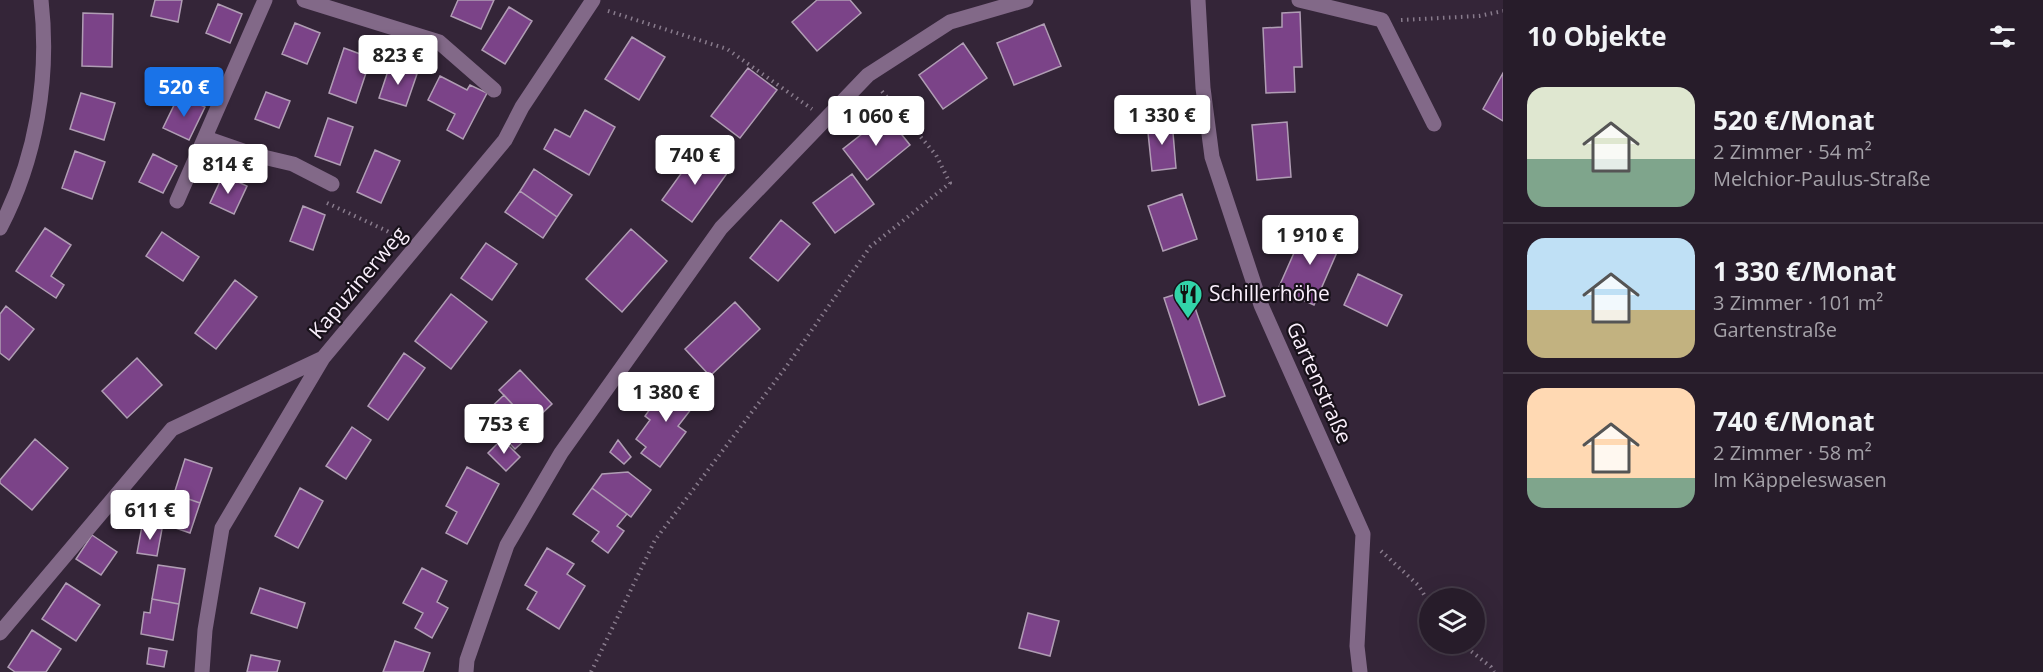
<!DOCTYPE html>
<html lang="de">
<head>
<meta charset="utf-8">
<style>
	:root { --surface:#271c2a; --page:#332936; --text:#f1f3f6; --muted:#a4a1a8; --line:#433a47; --accent:#1a73e8 }
	body { margin:0; font-family:"Open Sans",sans-serif; background:var(--page); color:var(--text); height:100vh; display:flex; flex-direction:column; font-size:22px; white-space:nowrap }
	* { box-sizing:border-box; margin:0 }
	p { font-size:20px; color:var(--muted) }
	.icon { flex:none; width:33px; height:33px; fill:none; stroke:currentColor; stroke-width:2; stroke-linecap:round; stroke-linejoin:round }
	.map { position:relative; flex:1; overflow:hidden }
	.panel { display:flex; flex-direction:column; background:var(--surface); width:540px }
	.panel>* { flex:none }
	.controls { position:absolute; left:1419px; top:588px; display:grid; gap:12px }
	.controls a { display:grid; place-items:center; width:66px; height:66px; border-radius:50%; background:var(--surface); box-shadow:0 6px 24px #0002,0 0 0 2px var(--line); font-size:30px }
	.price { position:absolute; translate:-50% -51px; padding:0 14px; border-radius:6px; background:#fff; color:#222; font-size:20px; line-height:39px; filter:drop-shadow(0 2px 3px #0008) }
	.price::after { content:''; position:absolute; left:50%; top:36px; width:18px; height:14px; margin-left:-9px; background:inherit; clip-path:polygon(0 0,100% 0,50% 100%) }
	.price.selected { background:var(--accent); color:#fff }
	ul { padding:0; list-style:none }
	li { display:flex; align-items:center; gap:18px; height:150px; padding:0 24px }
	li+li { border-top:2px solid var(--line) }
	li span { display:grid; place-items:center; flex:none; width:168px; height:120px; border-radius:18px; color:#555 }
	li>.icon { margin-inline-start:auto }
	span .icon { width:72px; height:72px; fill:#fffc; stroke-width:1 }
	li b { font-size:26px }
	h2 { display:flex; justify-content:space-between; align-items:center; height:72px; padding:0 24px; font-size:26px }
	main { display:flex; flex:1; min-height:0 }
	.map>svg:first-child { display:block }
	.building { fill:#7b4388; stroke:#b09db4; stroke-width:1.5 }
	.lines { fill:none; stroke-linecap:round; stroke-linejoin:round }
	.path { stroke:#887b8c; stroke-width:4; stroke-dasharray:1.5 4.5; stroke-linecap:butt }
	.minor { stroke:#826988; stroke-width:15 }
	.labels { text-anchor:middle; stroke-width:4.5; stroke-linejoin:round; paint-order:stroke }
	.street-label { font-size:21px; fill:#faeffc; stroke:#18111a }
	.poi-label { font-size:21px; fill:#faeffc; stroke:#18111a; text-anchor:start }
</style>
</head>
<body>
<main>
<div class="map">
<svg width="1503" height="672" viewBox="0 0 1503 672">
	<rect width="100%" height="100%" fill="#342538"/>
	<path class="building" d="M155,0H182L178,22L151,16Z
		M458,0H494L481,29L451,16Z
		M817,0H850L861,13L817,51L792,22Z
		M218,4L242,14L230,43L206,33Z
		M509,7L532,21L505,64L482,50Z
		M1300,12L1302,67H1294L1295,92L1266,93L1263,28L1282,27V13Z
		M83,13L113,14L112,67L82,66Z
		M295,23L320,33L307,64L282,54Z
		M1044,24L1061,66L1014,85L997,43Z
		M632,37L665,57L639,100L605,79Z
		M963,43L987,78L943,109L919,75Z
		M344,48L371,58L356,103L329,93Z
		M390,65L417,74L406,106L379,98Z
		M748,68L777,90L740,138L711,116Z
		M1503,73V121L1483,109Z
		M440,76L467,90L470,85L487,93L463,139L447,130L455,114L428,100Z
		M266,92L290,101L279,128L255,119Z
		M81,93L115,103L104,140L70,129Z
		M179,95L205,107L189,140L163,128Z
		M585,110L615,127L589,175L544,149L555,129L570,137Z
		M886,115L910,145L867,180L843,149Z
		M328,118L353,127L340,165L315,156Z
		M1172,121L1176,168L1152,171L1147,123Z
		M1287,122L1291,177L1257,180L1252,125Z
		M375,150L400,161L381,203L357,192Z
		M698,150L728,172L692,222L662,200Z
		M75,151L105,162L92,199L62,188Z
		M153,154L177,166L163,193L139,182Z
		M534,169L572,195L557,217L520,191Z
		M852,174L874,204L835,233L813,203Z
		M223,175L247,186L234,214L210,203Z
		M520,191L557,217L543,238L505,212Z
		M1182,194L1197,239L1163,251L1148,206Z
		M303,206L325,215L313,250L290,241Z
		M781,220L810,244L778,281L750,258Z
		M45,228L71,245L51,276L64,285L56,298L16,271Z
		M1305,228L1341,243L1314,305L1278,289Z
		M631,229L667,261L622,312L586,279Z
		M162,232L199,257L183,281L146,256Z
		M486,243L517,264L492,300L461,278Z
		M1358,274L1402,295L1387,326L1344,305Z
		M235,280L257,297L216,349L195,333Z
		M1189,290L1225,396L1199,405L1164,298Z
		M451,294L487,322L451,369L415,341Z
		M735,302L760,329L710,376L685,349Z
		M6,306L34,329L9,360L0,353V314Z
		M404,353L425,368L388,420L368,406Z
		M137,358L162,385L127,418L102,391Z
		M520,370L552,404L531,424L499,390Z
		M675,381L699,399L678,426L686,432L660,467L641,453L646,447L636,439L650,420L645,416L662,392L666,394Z
		M504,395L536,430L515,449L483,415Z
		M352,427L371,440L346,479L326,466Z
		M35,439L68,468L32,510L0,483V480Z
		M502,439L520,457L506,471L488,453Z
		M618,440L631,457L624,464L610,452Z
		M185,459L212,468L200,503L174,494Z
		M467,467L499,484L467,544L446,533L457,512L446,506Z
		M628,472L651,490L631,517L592,488L602,474Z
		M300,488L323,501L298,548L275,536Z
		M592,488L627,514L617,526L624,531L608,553L592,541L599,532L573,514Z
		M174,494L200,503L190,533L164,524Z
		M142,526L162,529L157,556L137,553Z
		M92,535L117,552L101,575L76,559Z
		M547,548L574,564L567,574L585,586L559,629L527,609L537,592L525,585Z
		M158,565L185,569L179,604L152,599Z
		M422,568L447,581L437,602L448,608L432,638L415,628L423,613L403,603Z
		M66,583L100,605L76,641L42,619Z
		M260,588L305,603L297,628L251,613Z
		M152,599L179,604L173,640L141,634L144,612L150,613Z
		M1028,613L1059,621L1050,656L1019,648Z
		M32,630L61,649L46,672H15L8,667Z
		M395,641L430,653L423,672H383Z
		M149,648L167,651L164,667L147,664Z
		M251,655L280,661L277,672H247Z"/>
	<g class="lines">
		<path class="path" d="M608,11L727,49L812,109
			M1401,20L1479,16L1503,11
			M327,203L387,231L400,240
			M1381,551L1418,585L1430,604
			M1462,644L1491,667L1494,672
			M591,672L655,540L786,367L870,247L950,183L936,155L880,89"/>
		<path class="minor" d="M304,0L439,42L494,90
			M1198,0L1203,88L1212,157L1261,305L1363,534L1357,646L1360,672
			M1299,0L1382,20L1434,124
			M206,138L255,155L293,164L332,184
			M177,201L265,0
			M0,228C36,159 50,78 41,0
			M0,633L172,429L323,358L505,140L522,107L593,0
			M202,672L205,630L222,528L323,358
			M466,672L467,660L507,545L561,453L721,228L868,75L950,22L1026,0"/>
	</g>
	<defs>
		<g id="restaurant-pin" transform="scale(1.5)"><path d="M0 17L-7.5 6A9.5 9.5 0 1 1 7.5 6Z" fill="#32d4a9" stroke="#18111a"/><path d="M-5-6h1v4h1v-4h1v4h1v-4h1v5L-1.5 .5V6h-2V.5L-5-1ZM5-6V6H3V1.5H1.5Q1.5-4 5-6Z" fill="#111"/></g>
	</defs>
	<g fill-rule="evenodd">
		<use href="#restaurant-pin" x="1188" y="294"/>
	</g>
	<g class="labels">
		<g class="street-label">
			<text transform="translate(358 283) rotate(-50)" y="7">Kapuzinerweg</text>
			<text transform="translate(1319 383) rotate(66)" y="7">Gartenstraße</text>
		</g>
		<g class="poi-label">
			<text x="1209" y="301">Schillerhöhe</text>
		</g>
	</g>
</svg>
<div class="controls">
<a><svg class="icon" aria-label="layers" viewBox="0 0 24 24"><path d="M12 4l9 5-9 5-9-5zM3 14l9 5 9-5"/></svg></a>
</div>
<b class="price" style="left:398px;top:86px">823 €</b>
<b class="price selected" style="left:184px;top:118px">520 €</b>
<b class="price" style="left:1162px;top:146px">1 330 €</b>
<b class="price" style="left:876px;top:147px">1 060 €</b>
<b class="price" style="left:695px;top:186px">740 €</b>
<b class="price" style="left:228px;top:195px">814 €</b>
<b class="price" style="left:1310px;top:266px">1 910 €</b>
<b class="price" style="left:666px;top:423px">1 380 €</b>
<b class="price" style="left:504px;top:455px">753 €</b>
<b class="price" style="left:150px;top:541px">611 €</b>
</div>
<section class="panel">
<h2>10 Objekte<svg class="icon" aria-label="filters" viewBox="0 0 24 24"><path d="M4 7h16M4 17h16"/><circle cx="9" cy="7" r="2"/><circle cx="15" cy="17" r="2"/></svg></h2>
<ul>
<li><span style="background:linear-gradient(#dfe7d0 60%,#7fa58c 0)"><svg class="icon" aria-label="home" viewBox="0 0 24 24"><path d="M3 11l9-7 9 7M6 9v11h12V9"/></svg></span><div><b>520 €/Monat</b><p>2 Zimmer · 54 m²</p><p>Melchior-Paulus-Straße</p></div></li>
<li><span style="background:linear-gradient(#bfe0f5 60%,#c2b280 0)"><svg class="icon" aria-label="home" viewBox="0 0 24 24"><path d="M3 11l9-7 9 7M6 9v11h12V9"/></svg></span><div><b>1 330 €/Monat</b><p>3 Zimmer · 101 m²</p><p>Gartenstraße</p></div></li>
<li><span style="background:linear-gradient(#ffd9b3 75%,#7fa58c 0)"><svg class="icon" aria-label="home" viewBox="0 0 24 24"><path d="M3 11l9-7 9 7M6 9v11h12V9"/></svg></span><div><b>740 €/Monat</b><p>2 Zimmer · 58 m²</p><p>Im Käppeleswasen</p></div></li>
</ul>
</section>
</main>
</body>
</html>
